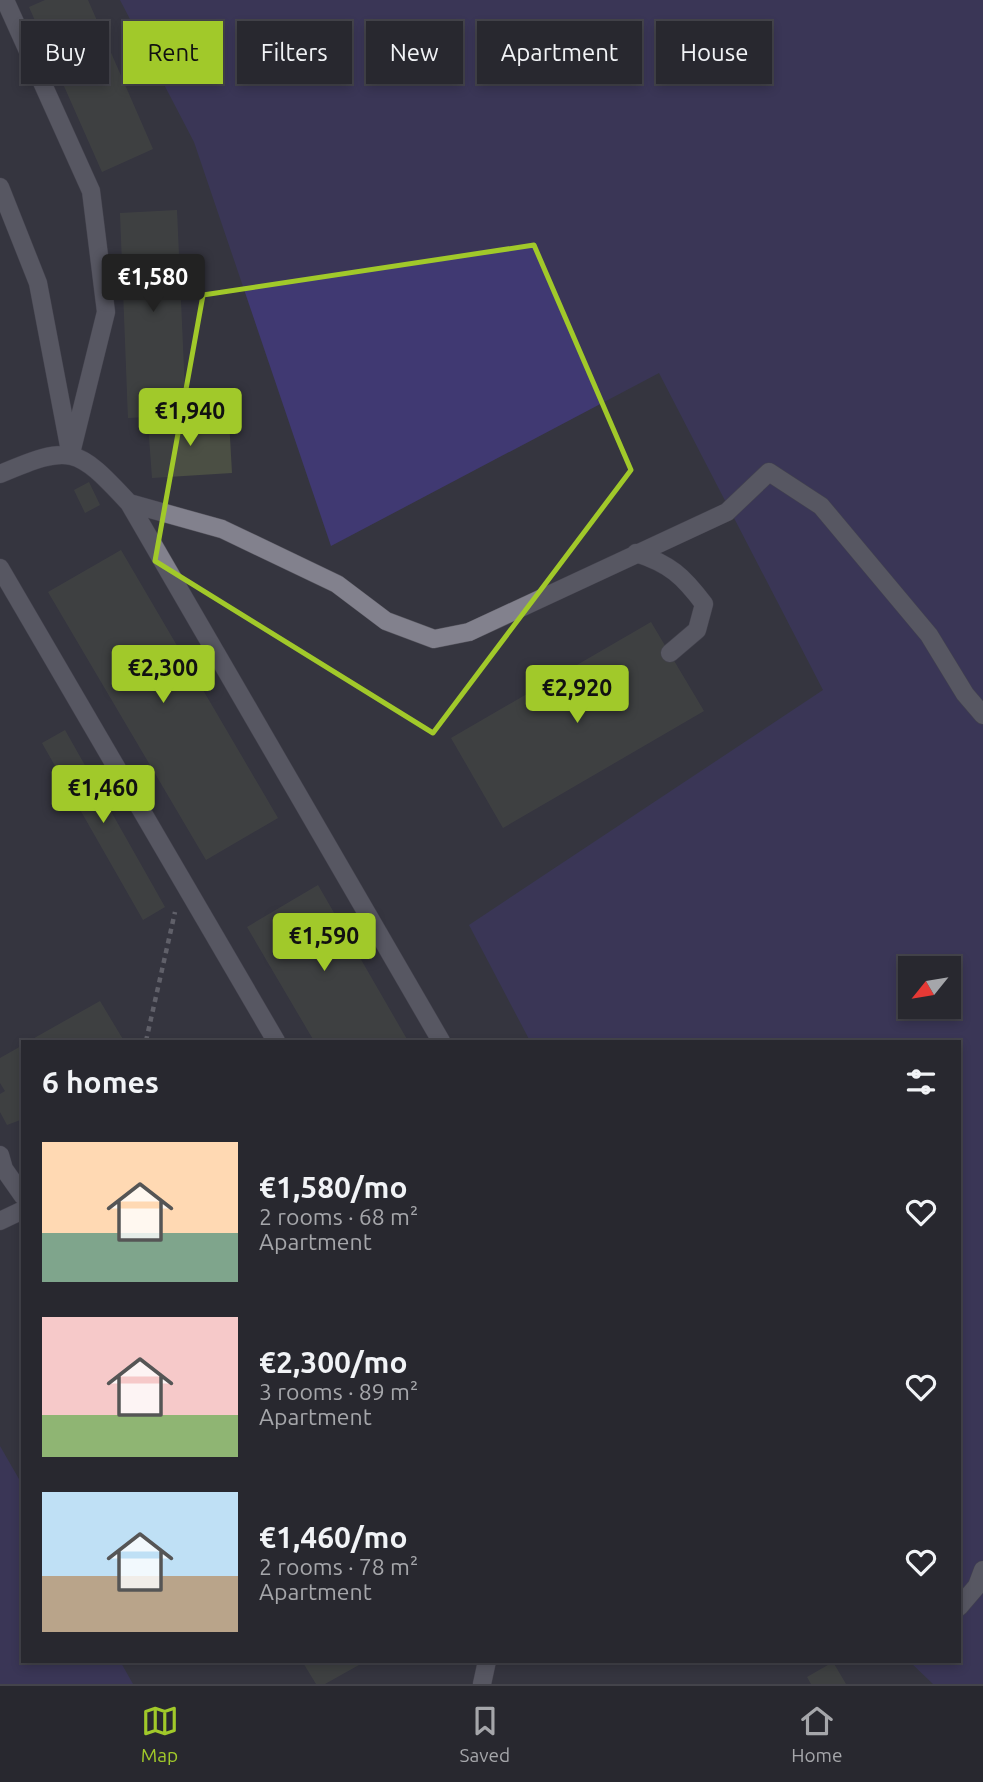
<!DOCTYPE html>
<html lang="en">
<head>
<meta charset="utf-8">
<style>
	:root { --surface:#28282f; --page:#303037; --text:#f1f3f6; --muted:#a5a6aa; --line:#44444b; --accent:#a1c92a }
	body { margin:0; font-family:Ubuntu,sans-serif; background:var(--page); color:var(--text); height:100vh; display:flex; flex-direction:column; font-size:26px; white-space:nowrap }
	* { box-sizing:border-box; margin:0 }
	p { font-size:23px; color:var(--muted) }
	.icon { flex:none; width:38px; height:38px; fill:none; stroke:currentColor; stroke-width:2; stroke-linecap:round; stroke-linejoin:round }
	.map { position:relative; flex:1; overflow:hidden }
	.details { position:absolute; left:21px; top:1040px; width:940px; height:623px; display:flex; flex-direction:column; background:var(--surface); border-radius:0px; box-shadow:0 4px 10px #0003,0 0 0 2px var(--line) }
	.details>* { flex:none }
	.top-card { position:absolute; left:21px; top:21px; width:942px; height:63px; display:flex; gap:14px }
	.needle { width:46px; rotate:240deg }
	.tools { position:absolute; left:898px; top:956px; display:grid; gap:14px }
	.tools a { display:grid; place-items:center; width:63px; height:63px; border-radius:0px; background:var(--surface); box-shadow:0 4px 10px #0003,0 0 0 2px var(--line); font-size:35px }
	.price { position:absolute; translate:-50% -60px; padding:0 16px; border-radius:7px; background:var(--accent); color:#111; font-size:23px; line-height:46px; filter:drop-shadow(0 2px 4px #0008) }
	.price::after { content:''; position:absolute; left:50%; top:42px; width:21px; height:16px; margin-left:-10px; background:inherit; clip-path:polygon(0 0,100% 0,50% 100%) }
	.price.active { background:#222; color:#fff }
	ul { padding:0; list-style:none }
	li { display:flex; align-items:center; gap:21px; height:175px; padding:0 21px }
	li span { display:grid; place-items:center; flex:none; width:196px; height:140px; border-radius:0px; color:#555 }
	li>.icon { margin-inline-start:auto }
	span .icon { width:84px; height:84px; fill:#fffc; stroke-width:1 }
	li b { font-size:30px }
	h2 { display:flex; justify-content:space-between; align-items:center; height:84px; padding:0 21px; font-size:30px }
	.chip { padding:0 24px; border-radius:0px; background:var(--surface); box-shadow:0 4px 10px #0003,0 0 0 2px var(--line); font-size:24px; line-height:63px }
	.chip.active { background:var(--accent); color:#111 }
	.menu { display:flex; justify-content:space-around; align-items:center; height:98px; border-top:2px solid var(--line); background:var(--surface); font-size:19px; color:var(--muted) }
	.menu a { display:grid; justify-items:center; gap:4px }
	.menu .active { color:var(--accent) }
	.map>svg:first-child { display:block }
	.green { fill:#403972; fill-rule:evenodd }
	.building { fill:#4b4f44 }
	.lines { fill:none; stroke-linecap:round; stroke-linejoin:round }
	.minor-casing { stroke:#55545d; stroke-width:19 }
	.path { stroke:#94949c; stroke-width:4.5; stroke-dasharray:5 5; stroke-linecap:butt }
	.minor { stroke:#82818d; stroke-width:18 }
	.marked { fill:none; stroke:#a1c92a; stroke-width:5; stroke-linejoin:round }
</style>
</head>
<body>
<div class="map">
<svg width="983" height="1684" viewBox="0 0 983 1684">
	<rect width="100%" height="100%" fill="#35353f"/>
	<path class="green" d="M120,0H983V1684H933L909,1661H959V1041H530L469,925L823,690L659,373L331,546L194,142ZM910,968H948V1006H910Z
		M0,1446L23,1486V1661H120L133,1684H0Z"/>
	<path class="building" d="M45,0H88L153,149L102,172L29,7Z
		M177,210L186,415L128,418L120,213Z
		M229,419L232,473L152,478L148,423Z
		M89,482L100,505L85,513L74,490Z
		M121,550L278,818L206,860L48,592Z
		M651,622L704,711L503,828L451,738Z
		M65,730L165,907L143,920L42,743Z
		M318,885L408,1041H314L247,927Z
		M100,1001L124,1041H29Z
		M23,1045V1119L7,1125L0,1112V1094L5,1091L0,1083V1058Z
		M302,1661H366L325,1684H316Z
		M833,1662L846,1684H811L807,1677Z"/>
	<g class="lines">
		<g class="minor-casing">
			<path id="minor" d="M5,0L91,191L106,312L71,453
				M0,187L38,283L69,446
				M0,474C71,444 76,446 129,503L441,1041
				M129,503L222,529L337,584L386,621L434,639L469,632L727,512L769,472L821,506L929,635L965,694L983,715
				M636,553C670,564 683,576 704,604L697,630L670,653
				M0,568L276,1041
				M0,1155L4,1169L23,1196
				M0,1221L23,1210
				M959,1607L977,1586L983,1570
				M482,1684L487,1661"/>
		</g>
		<path class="path" d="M146,1041L175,912"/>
		<use href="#minor" class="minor"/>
	</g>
	<path d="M0 0H983V1684H0ZM534,245L631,470L433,733L155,561L203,295Z" fill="#35353f" fill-opacity=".55" fill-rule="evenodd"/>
	<path class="marked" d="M534,245L631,470L433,733L155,561L203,295Z"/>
</svg>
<div class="tools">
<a><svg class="needle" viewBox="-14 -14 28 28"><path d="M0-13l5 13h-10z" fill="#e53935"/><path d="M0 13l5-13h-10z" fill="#a5a6aa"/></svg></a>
</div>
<b class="price active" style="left:153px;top:314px">€1,580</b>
<b class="price" style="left:190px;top:448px">€1,940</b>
<b class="price" style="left:163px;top:705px">€2,300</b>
<b class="price" style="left:577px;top:725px">€2,920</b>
<b class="price" style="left:103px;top:825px">€1,460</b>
<b class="price" style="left:324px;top:973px">€1,590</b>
<div class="top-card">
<a class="chip">Buy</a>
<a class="chip active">Rent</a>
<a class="chip">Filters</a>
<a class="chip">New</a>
<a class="chip">Apartment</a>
<a class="chip">House</a>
</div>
<section class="details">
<h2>6 homes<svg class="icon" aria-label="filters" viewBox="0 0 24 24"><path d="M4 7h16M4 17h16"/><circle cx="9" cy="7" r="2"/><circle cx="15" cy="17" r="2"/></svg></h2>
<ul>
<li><span style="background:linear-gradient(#ffd9b3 65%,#7fa58c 0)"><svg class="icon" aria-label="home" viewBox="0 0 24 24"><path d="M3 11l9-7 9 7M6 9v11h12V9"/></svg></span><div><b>€1,580/mo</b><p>2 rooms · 68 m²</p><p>Apartment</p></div><svg class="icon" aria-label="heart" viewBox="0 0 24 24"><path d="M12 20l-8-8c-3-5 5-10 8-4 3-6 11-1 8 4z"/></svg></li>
<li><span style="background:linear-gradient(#f6c9c9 70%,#8fb573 0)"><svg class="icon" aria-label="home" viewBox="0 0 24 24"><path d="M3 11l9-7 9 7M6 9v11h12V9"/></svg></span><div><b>€2,300/mo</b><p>3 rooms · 89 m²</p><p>Apartment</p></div><svg class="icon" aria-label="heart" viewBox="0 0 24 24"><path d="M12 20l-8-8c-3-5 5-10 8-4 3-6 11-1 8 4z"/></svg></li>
<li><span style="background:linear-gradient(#bfe0f5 60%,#b9a48a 0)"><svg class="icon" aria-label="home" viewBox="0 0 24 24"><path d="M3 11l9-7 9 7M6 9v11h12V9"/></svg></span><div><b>€1,460/mo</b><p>2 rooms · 78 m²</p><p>Apartment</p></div><svg class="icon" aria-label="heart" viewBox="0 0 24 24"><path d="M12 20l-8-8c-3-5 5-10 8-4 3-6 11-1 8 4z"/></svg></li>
</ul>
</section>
</div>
<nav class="menu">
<a class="active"><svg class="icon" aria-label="map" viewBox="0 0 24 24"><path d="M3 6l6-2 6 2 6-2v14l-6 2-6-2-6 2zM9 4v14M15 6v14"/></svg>Map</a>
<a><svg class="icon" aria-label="saved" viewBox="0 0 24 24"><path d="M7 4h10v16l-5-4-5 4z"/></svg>Saved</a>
<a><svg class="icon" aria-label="home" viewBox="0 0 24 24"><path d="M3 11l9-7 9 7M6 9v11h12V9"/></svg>Home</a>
</nav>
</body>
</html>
